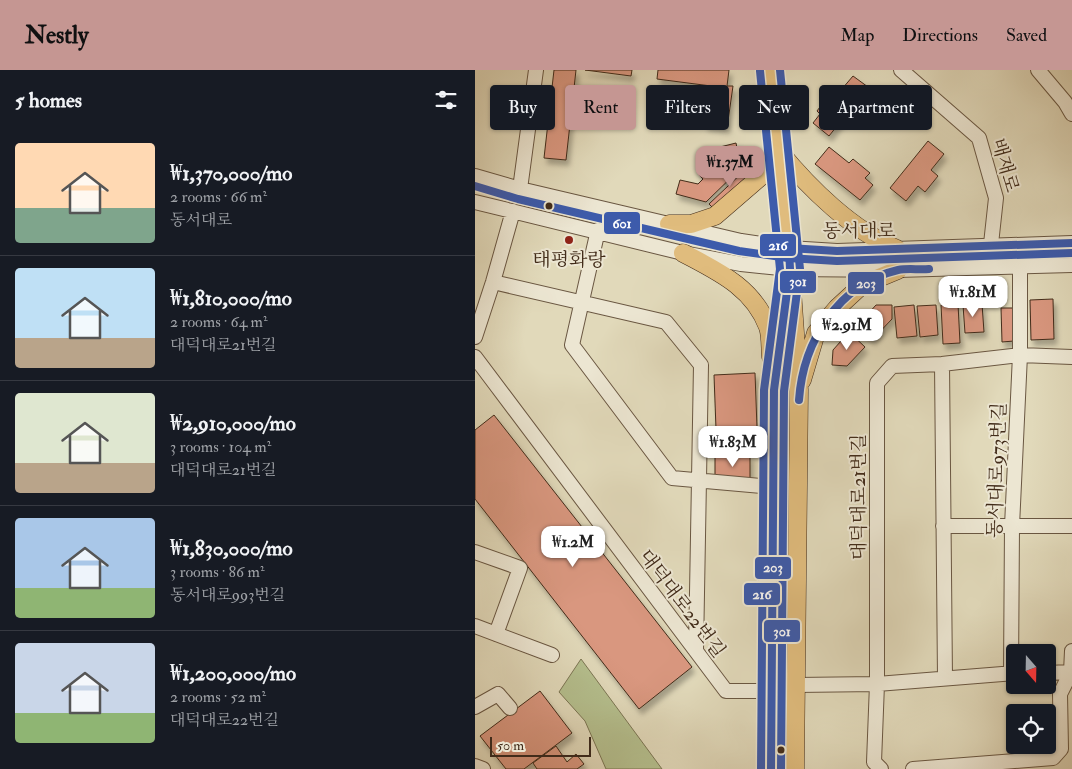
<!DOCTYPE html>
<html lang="en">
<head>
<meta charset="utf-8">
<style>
	:root { --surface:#171b24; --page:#20242c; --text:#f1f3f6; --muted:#9ea1a6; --line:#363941; --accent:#c59692 }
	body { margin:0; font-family:"IM FELL Double Pica","Noto Serif KR",serif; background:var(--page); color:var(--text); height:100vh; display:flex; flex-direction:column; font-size:19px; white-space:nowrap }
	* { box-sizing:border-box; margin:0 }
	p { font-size:16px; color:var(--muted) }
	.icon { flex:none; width:28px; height:28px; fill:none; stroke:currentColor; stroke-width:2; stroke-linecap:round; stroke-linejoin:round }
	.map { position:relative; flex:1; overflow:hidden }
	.sheet { display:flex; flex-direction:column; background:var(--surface); width:475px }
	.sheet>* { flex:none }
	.banner { position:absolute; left:15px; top:15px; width:475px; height:45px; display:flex; gap:10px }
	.needle { width:32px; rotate:160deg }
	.tools { position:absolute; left:531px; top:574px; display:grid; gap:10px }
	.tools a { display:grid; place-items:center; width:50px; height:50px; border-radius:5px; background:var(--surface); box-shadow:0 1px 4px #0004; font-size:25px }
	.scale { position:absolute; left:15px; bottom:12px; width:101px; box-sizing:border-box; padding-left:5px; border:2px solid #422c1a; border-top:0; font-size:14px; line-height:18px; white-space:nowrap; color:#422c1a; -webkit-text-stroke:4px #ece6d2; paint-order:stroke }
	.price { position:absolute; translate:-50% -42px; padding:0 11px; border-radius:10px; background:#fff; color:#222; font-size:16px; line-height:32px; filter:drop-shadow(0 1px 2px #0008) }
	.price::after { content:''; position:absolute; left:50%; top:30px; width:15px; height:11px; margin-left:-8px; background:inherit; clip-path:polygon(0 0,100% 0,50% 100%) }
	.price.active { background:var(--accent); color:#111 }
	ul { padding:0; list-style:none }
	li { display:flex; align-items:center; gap:15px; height:125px; padding:0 15px }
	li+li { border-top:1px solid var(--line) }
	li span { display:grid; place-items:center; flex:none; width:140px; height:100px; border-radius:5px; color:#555 }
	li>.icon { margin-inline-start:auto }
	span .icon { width:60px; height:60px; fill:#fffc; stroke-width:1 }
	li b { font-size:21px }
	h2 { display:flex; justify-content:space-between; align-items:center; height:60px; padding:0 15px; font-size:21px }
	.chip { padding:0 18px; border-radius:5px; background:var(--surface); box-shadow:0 1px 4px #0004; font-size:18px; line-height:45px }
	.chip.active { background:var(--accent); color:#111 }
	header { display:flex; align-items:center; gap:30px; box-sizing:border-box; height:70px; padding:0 25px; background:var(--accent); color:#111 }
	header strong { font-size:24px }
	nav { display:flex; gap:28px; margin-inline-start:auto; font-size:18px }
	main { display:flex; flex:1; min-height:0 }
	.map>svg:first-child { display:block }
	.green { fill:#b5bf8e; stroke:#7c7654 }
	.building { fill:#d9977f; stroke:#422c1a; filter:url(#shadow) }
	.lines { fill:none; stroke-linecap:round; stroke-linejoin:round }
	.minor-casing { stroke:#6a5742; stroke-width:16 }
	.major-casing { stroke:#422c1a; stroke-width:19 }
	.minor { stroke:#ece6d2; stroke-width:14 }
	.major { stroke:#e0bc7d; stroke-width:18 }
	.bus-1-casing { stroke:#ece6d2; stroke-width:11 }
	.bus-2-casing { stroke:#ece6d2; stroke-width:11 }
	.bus-3-casing { stroke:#ece6d2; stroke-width:11 }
	.bus-4-casing { stroke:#ece6d2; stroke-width:11 }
	.bus-1 { stroke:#3d5bab; stroke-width:8 }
	.bus-2 { stroke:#3d5bab; stroke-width:8 }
	.bus-3 { stroke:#3d5bab; stroke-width:8 }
	.bus-4 { stroke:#3d5bab; stroke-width:8 }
	.bus-dot { fill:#422c1a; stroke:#ece6d2; stroke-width:2 }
	.poi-dot { fill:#8f2418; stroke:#ece6d2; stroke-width:2 }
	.labels { text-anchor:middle; stroke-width:4; stroke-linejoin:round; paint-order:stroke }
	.street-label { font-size:19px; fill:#422c1a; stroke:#ece6d2 }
	.poi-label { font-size:19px; fill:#422c1a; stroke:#ece6d2 }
	.line-badge { stroke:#ece6d2; stroke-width:2 }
	.badge-label { font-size:14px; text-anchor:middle; font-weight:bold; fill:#fff }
</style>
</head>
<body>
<header>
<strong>Nestly</strong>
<nav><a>Map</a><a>Directions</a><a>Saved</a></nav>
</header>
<main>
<section class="sheet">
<h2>5 homes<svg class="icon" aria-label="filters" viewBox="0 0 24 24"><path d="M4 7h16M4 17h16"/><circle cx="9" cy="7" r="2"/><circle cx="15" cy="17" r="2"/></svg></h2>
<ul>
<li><span style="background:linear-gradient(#ffd9b3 65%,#7fa58c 0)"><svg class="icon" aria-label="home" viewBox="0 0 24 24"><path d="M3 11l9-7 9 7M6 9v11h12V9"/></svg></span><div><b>₩1,370,000/mo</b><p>2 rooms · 66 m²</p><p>동서대로</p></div></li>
<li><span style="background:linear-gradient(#bfe0f5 70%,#b9a48a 0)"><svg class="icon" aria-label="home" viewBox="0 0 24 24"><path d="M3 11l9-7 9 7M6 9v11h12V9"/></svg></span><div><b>₩1,810,000/mo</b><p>2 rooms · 64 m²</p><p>대덕대로21번길</p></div></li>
<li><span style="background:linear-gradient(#dfe7d0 70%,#b9a48a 0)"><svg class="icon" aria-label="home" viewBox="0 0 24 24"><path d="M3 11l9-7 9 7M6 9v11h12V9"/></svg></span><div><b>₩2,910,000/mo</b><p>3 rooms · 104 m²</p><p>대덕대로21번길</p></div></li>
<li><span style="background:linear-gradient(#a9c7e8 70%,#8fb573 0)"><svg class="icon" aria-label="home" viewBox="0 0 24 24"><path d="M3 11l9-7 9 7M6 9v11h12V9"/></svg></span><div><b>₩1,830,000/mo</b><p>3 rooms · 86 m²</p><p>동서대로993번길</p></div></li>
<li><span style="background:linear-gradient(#c9d6e8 70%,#8fb573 0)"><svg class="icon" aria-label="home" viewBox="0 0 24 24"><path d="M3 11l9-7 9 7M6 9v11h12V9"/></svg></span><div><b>₩1,200,000/mo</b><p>2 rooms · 52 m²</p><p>대덕대로22번길</p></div></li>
</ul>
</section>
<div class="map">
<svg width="597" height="699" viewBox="0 0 597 699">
	<defs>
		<filter id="shadow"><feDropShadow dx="3" dy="5.5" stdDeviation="2.5" flood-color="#0004"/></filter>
	</defs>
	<rect width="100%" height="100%" fill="#e1d9ba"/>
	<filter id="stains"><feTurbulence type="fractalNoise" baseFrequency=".004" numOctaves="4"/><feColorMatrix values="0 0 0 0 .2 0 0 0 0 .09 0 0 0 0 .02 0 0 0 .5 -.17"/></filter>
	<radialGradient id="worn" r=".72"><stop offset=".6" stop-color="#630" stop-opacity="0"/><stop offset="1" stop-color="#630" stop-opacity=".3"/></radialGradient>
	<path class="green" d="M106,589L187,699H131L110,651L84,622Z"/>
	<path class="building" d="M79,0H101L91,90L69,88Z
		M110,0H157L156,6Z
		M183,0H254L252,16H258L252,58L230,55L236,16L182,9Z
		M378,6L393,17L354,66L338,53L345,44L342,41L356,22L361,26Z
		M453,71L469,84L456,100L463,106L450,122L443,116L431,131L415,118Z
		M261,73L266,98L231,132L201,124L205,110L223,114L228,109L223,104L239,89L245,95L248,91L245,77Z
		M354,77L374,93L378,89L395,103L390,108L398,115L385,130L340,94Z
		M272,98L277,103L239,139L234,134Z
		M578,229L579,269L556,270L555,230Z
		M483,234L485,273L468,274L466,235Z
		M507,234L509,262L490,263L488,235Z
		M401,235H417V249L397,270L382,256Z
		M439,235L442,266L422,268L419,237Z
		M461,235L463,265L445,267L442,236Z
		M526,238H539V271L527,272Z
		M374,262L390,277L372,296L357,295L358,280Z
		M280,303L282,358L241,359L239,305Z
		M19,345L217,597L164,639L0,429V360Z
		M240,385H275V411H240Z
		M65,621L97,663L49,699H31L5,666Z
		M81,676L92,692L101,684L109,694L102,699H62L58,693Z"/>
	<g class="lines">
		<g class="minor-casing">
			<path id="minor" d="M426,0L504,68L521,128L516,174
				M563,0L590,32L597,44
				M0,106L45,119L266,171L314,178L362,181L597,173
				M45,119L61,0
				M0,132L208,183L266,194L315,199L423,200L597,195
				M123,160L97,275L197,408L298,417
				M18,212L191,252L226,295L221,580
				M0,267L18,212L38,141
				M0,287L251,621H296
				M467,294L470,608
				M468,456H597
				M0,482L45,498L21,564
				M0,556L77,585
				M536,603L537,456L545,285V198
				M572,603L596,602
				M321,615L402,614L540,603
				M0,637L23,624L35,638
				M0,696L8,699
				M406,699L399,692L402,614V313L417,296L467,294L545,285L597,287
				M438,699L578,688L586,679L585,624L596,602L597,581"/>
		</g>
		<g class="major-casing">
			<path id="major" d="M295,0L314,178L324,320L320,699
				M304,81C334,118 378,161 422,179
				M194,154H216L240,146L291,102L304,81
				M208,183C242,201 278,217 293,257C296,266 295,278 296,287
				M327,310L341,263L362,238L387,215L423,200
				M296,699L299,320L310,234"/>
		</g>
		<use href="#minor" class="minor"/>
		<use href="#major" class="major"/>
		<g class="bus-1-casing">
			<path id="bus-1" d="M324,330C328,272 363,214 423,200C433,198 444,200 454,199
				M296,699L299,320L315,199L314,178L362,181L597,173"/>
		</g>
		<g class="bus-2-casing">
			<path id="bus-2" d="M285,1L305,199L289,320L286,699"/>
		</g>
		<g class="bus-3-casing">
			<path id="bus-3" d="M305,0L325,199L309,321L306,699"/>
		</g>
		<g class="bus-4-casing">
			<path id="bus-4" d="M0,116L43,129L264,181L313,188L362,191L597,183"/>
		</g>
		<use href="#bus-1" class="bus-1"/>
		<use href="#bus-2" class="bus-2"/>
		<use href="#bus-3" class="bus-3"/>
		<use href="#bus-4" class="bus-4"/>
	</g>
	<g class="bus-dot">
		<circle cx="74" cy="136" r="4.5"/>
		<circle cx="306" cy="680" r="4.5"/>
	</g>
	<circle class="poi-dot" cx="94" cy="170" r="5"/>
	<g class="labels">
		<g class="street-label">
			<text transform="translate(531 95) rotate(74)" y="7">배재로</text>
			<text x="384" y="167">동서대로</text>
			<text transform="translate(521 400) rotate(-88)" y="7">동서대로973번길</text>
			<text transform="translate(383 427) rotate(-90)" y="7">대덕대로21번길</text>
			<text transform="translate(208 533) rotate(53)" y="7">대덕대로22번길</text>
		</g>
		<g class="poi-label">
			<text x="94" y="196">태평화랑</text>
		</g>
	</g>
	<g class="line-badge">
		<rect x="128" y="141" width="38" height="24" rx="5" fill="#3d5bab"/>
		<rect x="284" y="163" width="38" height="24" rx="5" fill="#3d5bab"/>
		<rect x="304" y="200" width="38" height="24" rx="5" fill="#3d5bab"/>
		<rect x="372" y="201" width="38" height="24" rx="5" fill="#3d5bab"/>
		<rect x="279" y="486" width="38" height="24" rx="5" fill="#3d5bab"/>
		<rect x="268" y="512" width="38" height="24" rx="5" fill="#3d5bab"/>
		<rect x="288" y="549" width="38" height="24" rx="5" fill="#3d5bab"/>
	</g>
	<g class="badge-label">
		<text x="147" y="158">601</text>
		<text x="303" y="180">216</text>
		<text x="323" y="216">301</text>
		<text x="391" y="218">203</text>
		<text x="298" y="502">203</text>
		<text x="287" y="529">216</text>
		<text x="307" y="566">301</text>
	</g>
	<rect width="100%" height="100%" filter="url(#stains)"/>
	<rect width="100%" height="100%" fill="url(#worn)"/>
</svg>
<div class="tools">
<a><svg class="needle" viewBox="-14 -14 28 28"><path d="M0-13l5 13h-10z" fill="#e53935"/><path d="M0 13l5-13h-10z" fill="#9ea1a6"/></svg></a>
<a><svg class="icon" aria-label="locate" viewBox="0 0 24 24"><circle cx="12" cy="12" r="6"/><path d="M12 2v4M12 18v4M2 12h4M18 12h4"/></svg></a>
</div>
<div class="scale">50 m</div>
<b class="price active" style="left:255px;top:118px">₩1.37M</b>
<b class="price" style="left:498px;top:248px">₩1.81M</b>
<b class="price" style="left:372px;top:281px">₩2.91M</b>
<b class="price" style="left:258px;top:398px">₩1.83M</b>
<b class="price" style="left:98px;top:498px">₩1.2M</b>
<div class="banner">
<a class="chip">Buy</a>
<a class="chip active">Rent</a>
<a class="chip">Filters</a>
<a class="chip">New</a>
<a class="chip">Apartment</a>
</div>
</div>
</main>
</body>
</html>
